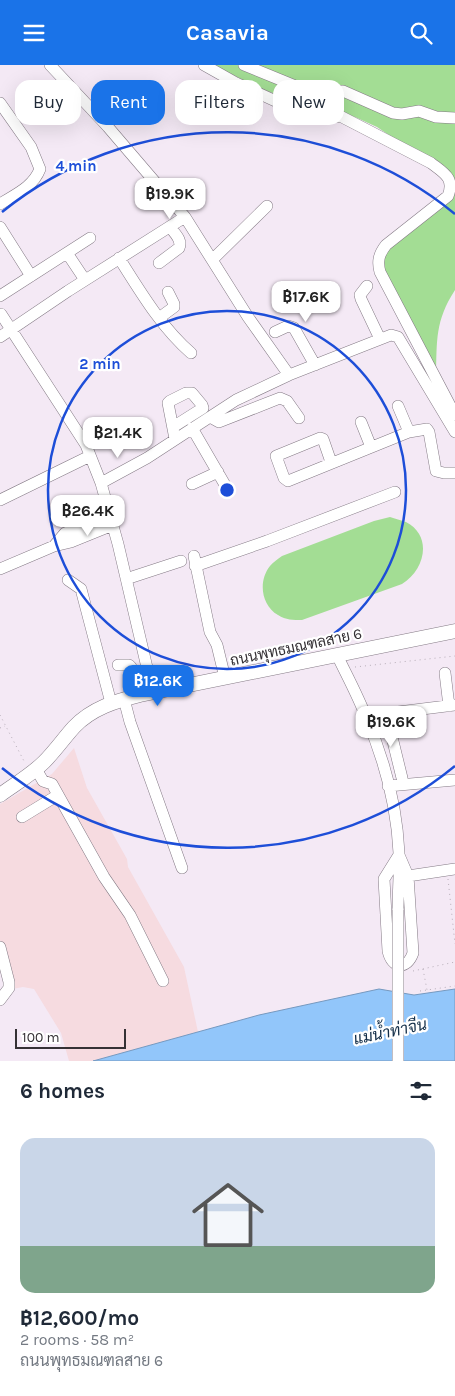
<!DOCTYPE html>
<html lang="en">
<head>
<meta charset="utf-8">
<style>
	:root { --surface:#fff; --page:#f2f2f3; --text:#1f2937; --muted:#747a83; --line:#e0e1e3; --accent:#1a73e8 }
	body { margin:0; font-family:Karla,Sarabun,sans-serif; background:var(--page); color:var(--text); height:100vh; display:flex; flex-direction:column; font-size:19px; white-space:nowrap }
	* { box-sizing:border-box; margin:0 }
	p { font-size:16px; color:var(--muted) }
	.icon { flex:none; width:28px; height:28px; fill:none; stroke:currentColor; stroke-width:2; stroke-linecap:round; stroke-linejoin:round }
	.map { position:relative; height:996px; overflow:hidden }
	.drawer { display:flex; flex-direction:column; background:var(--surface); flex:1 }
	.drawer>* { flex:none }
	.top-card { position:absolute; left:15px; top:15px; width:425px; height:45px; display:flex; gap:10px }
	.scale { position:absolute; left:15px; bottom:12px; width:111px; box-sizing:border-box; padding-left:5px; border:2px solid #353135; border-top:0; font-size:14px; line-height:18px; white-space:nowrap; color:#353135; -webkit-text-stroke:4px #fff; paint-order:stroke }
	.price { position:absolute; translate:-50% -42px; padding:0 11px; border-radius:10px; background:#fff; color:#222; font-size:16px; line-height:32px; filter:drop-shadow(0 1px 2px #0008) }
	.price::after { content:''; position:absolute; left:50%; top:30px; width:15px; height:11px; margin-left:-8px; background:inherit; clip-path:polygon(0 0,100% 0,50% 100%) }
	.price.on { background:var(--accent); color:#fff }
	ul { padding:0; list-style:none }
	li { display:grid; align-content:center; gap:10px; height:265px; padding:0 20px }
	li+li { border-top:1px solid var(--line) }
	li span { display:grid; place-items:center; height:155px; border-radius:15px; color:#555 }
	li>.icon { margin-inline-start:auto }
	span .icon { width:90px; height:90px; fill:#fffc; stroke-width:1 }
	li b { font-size:21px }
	h2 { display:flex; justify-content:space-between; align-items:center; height:60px; padding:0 20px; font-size:21px }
	.chip { padding:0 18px; border-radius:15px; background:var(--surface); box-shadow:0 5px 20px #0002; font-size:18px; line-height:45px }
	.chip.on { background:var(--accent); color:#fff }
	header { display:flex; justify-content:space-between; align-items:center; height:65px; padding:0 20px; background:var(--accent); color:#fff; font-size:22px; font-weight:700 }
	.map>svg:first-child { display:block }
	.industrial { fill:#f6dbe0 }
	.green { fill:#a3dd94 }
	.water { fill:#92c6fa; stroke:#7699bf }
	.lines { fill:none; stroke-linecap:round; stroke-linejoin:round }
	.minor-casing { stroke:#847a85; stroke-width:12 }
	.major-casing { stroke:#847a85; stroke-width:15 }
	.path { stroke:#b7aeb8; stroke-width:1; stroke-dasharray:1 4; stroke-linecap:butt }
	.minor { stroke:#fff; stroke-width:11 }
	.major { stroke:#fff; stroke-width:14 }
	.minor-bridge-casing { stroke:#847a85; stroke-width:12; stroke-linecap:butt }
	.minor-bridge { stroke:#fff; stroke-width:11 }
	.ring { fill:none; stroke:#1d4ed8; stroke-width:2.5 }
	.labels { text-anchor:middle; stroke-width:4.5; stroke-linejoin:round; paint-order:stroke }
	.street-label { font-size:15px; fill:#353135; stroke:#fff }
	.water-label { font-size:16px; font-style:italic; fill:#132e48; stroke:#fff }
	.centre { fill:#1d4ed8; stroke:#fff; stroke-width:2.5 }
	.ring-label { font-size:15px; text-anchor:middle; font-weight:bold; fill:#1d4ed8; stroke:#fff; stroke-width:4.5; stroke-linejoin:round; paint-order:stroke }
</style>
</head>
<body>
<header><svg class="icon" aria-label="menu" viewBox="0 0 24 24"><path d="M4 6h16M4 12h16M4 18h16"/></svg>Casavia<svg class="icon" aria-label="search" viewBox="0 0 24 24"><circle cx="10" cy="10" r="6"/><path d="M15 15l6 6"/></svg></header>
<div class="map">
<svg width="455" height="996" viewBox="0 0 455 996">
	<rect width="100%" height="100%" fill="#f4e9f5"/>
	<path class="industrial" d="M74,683L87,723L127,794L128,802L184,902L198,967L93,996H69L61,968L34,924L23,922L7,925L0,900V739L52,709Z"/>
	<path class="green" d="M213,0H455V225C435,256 437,275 436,311L389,225L380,189L449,131L444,107L377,62L355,52L316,44L259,23Z
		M390,452C395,454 401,455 406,457C433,471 425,505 402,519L302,555C293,555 286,555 278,550C261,540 258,516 270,501C273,497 278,494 282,491L374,456Z"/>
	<path class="water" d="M379,924L414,930L455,924V996H93L259,950Z"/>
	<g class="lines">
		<g class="minor-casing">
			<path id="minor" d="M50,0L108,62L185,152L248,252L289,310
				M204,0L236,18L282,39L323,51L342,52L431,98C444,108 455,113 448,131L386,180C379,189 377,196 380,207L455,350
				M244,0L298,22L320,27L343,26L393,48L402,49L419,46L436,52L455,53
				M0,38L31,82L40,104C33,122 16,129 0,139
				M0,162L31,211
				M67,188L85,215
				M119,193C140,226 161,262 191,288
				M212,195L267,141
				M159,198L179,183C183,175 174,168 170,162
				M367,221L360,230L361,234L380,274
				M0,231L90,173
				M1,249L86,380L101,418L118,479L153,628
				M159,253L174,242V239L168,227
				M275,267L288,261L294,263L315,300
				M0,272L68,226L185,152
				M398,341L409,367
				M210,352L219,357L280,333L287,336L299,353
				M361,357L371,382
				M173,362L203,343L202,340L192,328H186L170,336L168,338L175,374
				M192,363L228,425
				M331,397L323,374L320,373L276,391L284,413L288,416L409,367L427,364L429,367L436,406L444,408H455
				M101,418L147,393L236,335L289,310L391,270L398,272L455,367
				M192,419L218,407
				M0,435L90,391
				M54,481L65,468L110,449
				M194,491L210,567L217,580L225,613
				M195,501L267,476L395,427
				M0,504L54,481L71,477L113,460
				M126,514L181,496
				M68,515L81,524L111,638
				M337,590C347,611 358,631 366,652C384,694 397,743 399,788C400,807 398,826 398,845
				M118,600H129L131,602L140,630
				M445,608L449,641
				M124,634L130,657L182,803
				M366,651L455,640
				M390,664L402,713
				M36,704L43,716L52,719L104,812L130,850L163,916
				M388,721L455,715
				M22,752L58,730
				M399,790L408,811L413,888C407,905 392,904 388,886L384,814Z
				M408,811L455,804
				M0,882L9,917V923L0,935"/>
		</g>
		<g class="major-casing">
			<path id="major" d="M0,730C15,719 31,710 44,697C55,686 64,673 74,662C92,643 116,636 140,630L455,566"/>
		</g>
		<path class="path" d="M355,602L455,591
			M0,650L25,698
			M0,663L5,661
			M448,814L455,879
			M423,904L427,925
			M413,906L455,897
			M420,926L455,921"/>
		<use href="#minor" class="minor"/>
		<use href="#major" class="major"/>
		<g class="minor-bridge-casing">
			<path id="minor-bridge" d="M398,845V996"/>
		</g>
		<use href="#minor-bridge" class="minor-bridge"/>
	</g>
	<g class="ring">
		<circle cx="227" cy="425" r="179"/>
		<path d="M455 701A358 358 0 0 1 2 703M2 147A358 358 0 0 1 455 149"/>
	</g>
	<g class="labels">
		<g class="street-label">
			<text transform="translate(296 582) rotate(-12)" y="5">ถนนพุทธมณฑลสาย 6</text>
		</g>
		<g class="water-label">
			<text transform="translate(390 966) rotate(-12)" y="6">แม่น้ำท่าจีน</text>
		</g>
	</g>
	<circle cx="227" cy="425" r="8" class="centre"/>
	<g class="ring-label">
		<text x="76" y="106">4 min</text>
		<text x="100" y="304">2 min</text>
	</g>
</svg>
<div class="scale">100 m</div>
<b class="price" style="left:170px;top:155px">฿19.9K</b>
<b class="price" style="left:306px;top:258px">฿17.6K</b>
<b class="price" style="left:118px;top:394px">฿21.4K</b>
<b class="price" style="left:88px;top:472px">฿26.4K</b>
<b class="price on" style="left:158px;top:642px">฿12.6K</b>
<b class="price" style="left:391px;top:683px">฿19.6K</b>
<div class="top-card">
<a class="chip">Buy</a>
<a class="chip on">Rent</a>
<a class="chip">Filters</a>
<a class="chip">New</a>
</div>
</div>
<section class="drawer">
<h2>6 homes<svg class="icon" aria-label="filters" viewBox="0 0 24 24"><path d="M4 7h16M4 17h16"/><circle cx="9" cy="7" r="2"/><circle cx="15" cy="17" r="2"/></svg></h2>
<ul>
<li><span style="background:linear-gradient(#c9d6e8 70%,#7fa58c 0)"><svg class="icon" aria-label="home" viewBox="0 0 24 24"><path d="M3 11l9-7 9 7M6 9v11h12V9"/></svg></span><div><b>฿12,600/mo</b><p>2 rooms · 58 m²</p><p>ถนนพุทธมณฑลสาย 6</p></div></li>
</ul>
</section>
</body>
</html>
